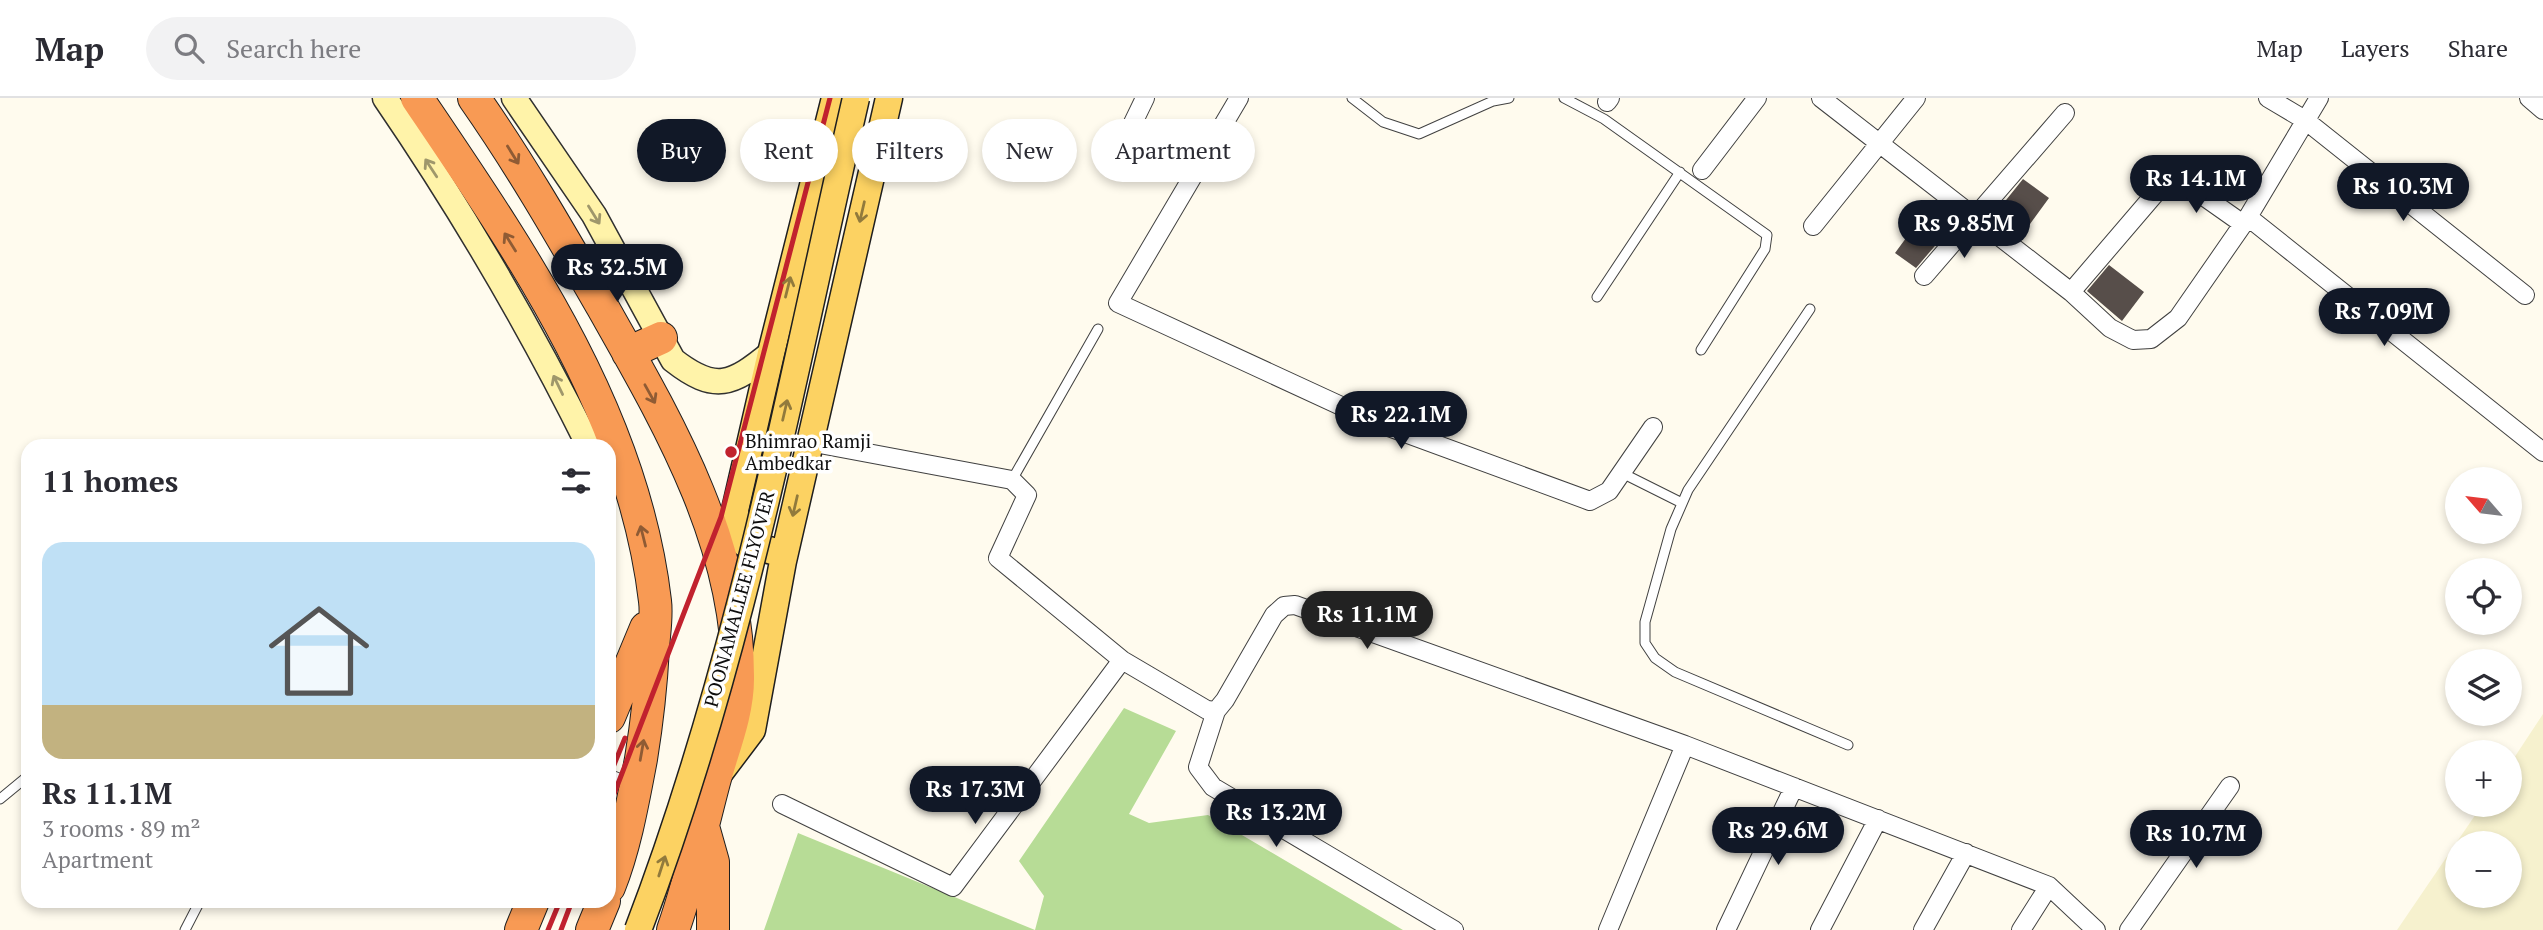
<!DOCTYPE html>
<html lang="en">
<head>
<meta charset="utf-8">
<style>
	:root { --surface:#fff; --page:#f2f2f3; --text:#2b2b33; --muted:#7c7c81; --line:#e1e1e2; --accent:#111827 }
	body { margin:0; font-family:"PT Serif",serif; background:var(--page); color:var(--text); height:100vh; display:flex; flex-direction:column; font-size:26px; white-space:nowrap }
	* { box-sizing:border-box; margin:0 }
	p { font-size:23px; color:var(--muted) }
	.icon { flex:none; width:38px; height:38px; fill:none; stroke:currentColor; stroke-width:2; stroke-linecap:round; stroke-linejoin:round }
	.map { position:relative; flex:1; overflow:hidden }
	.side { position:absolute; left:21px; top:341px; width:595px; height:469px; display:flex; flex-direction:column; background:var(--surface); border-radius:21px; box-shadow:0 4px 10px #0003 }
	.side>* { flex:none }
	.banner { position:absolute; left:637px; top:21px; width:665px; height:63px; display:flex; gap:14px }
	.needle { width:46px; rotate:298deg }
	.controls { position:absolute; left:2445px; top:369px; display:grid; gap:14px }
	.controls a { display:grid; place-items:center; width:77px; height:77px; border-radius:50%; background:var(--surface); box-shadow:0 4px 10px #0003; font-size:35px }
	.price { position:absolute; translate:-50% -60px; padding:0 16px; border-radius:24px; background:var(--accent); color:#fff; font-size:23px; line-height:46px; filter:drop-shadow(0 2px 4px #0008) }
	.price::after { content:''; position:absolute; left:50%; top:42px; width:21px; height:16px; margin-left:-10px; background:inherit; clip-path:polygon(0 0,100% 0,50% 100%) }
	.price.selected { background:#222; color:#fff }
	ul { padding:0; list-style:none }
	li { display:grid; align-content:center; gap:14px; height:371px; padding:0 21px }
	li+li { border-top:2px solid var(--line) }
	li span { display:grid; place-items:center; height:217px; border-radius:21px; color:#555 }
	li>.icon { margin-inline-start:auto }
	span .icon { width:126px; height:126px; fill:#fffc; stroke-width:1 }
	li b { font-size:30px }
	h2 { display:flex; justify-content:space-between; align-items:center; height:84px; padding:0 21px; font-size:30px }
	.tag { padding:0 24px; border-radius:32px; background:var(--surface); box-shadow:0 4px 10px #0003; font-size:24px; line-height:63px }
	.tag.selected { background:var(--accent); color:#fff }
	header { display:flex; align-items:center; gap:42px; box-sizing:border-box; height:98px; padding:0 35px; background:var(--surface); border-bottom:2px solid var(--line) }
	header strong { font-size:33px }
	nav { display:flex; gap:38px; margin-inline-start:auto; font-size:24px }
	.search { width:490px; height:63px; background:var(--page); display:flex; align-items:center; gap:18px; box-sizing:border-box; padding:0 24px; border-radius:38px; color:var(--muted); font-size:26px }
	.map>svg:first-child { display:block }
	.farmland { fill:#f6f1ce; fill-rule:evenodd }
	.forest { fill:#b7dc96 }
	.building { fill:#574e4a }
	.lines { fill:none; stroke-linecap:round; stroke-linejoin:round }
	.lane-casing { stroke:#414141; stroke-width:11 }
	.street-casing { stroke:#414141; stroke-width:20 }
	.secondary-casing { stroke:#303030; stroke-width:27 }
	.primary-casing { stroke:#1f1f1f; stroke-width:29 }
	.highway-casing { stroke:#1f1f1f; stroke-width:34 }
	.lane { stroke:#fff; stroke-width:9 }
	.street { stroke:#fff; stroke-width:18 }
	.secondary { stroke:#fff3a9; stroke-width:24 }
	.primary { stroke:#fcd262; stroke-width:26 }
	.highway { stroke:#f89a54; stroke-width:32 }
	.rail { stroke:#c1222e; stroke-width:5 }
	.primary-bridge-casing { stroke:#1f1f1f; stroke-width:29; stroke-linecap:butt }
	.primary-bridge { stroke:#fcd262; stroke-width:26 }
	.oneway { stroke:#8f5b34 }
	.oneway2 { stroke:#9f976b }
	.oneway3 { stroke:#917a3c }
	.poi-dot { fill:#c1222e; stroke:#fff; stroke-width:2.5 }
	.labels { text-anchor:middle; stroke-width:7; stroke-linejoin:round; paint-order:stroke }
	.poi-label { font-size:19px; fill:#0e0e0e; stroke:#fff; text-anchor:start }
	.street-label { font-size:19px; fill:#0e0e0e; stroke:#fff }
</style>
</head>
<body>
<header>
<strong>Map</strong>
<div class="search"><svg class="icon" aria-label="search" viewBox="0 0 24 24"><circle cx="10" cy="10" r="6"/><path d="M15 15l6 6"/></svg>Search here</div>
<nav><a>Map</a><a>Layers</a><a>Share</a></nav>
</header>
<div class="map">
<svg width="2543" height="832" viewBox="0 0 2543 832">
	<rect width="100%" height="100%" fill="#fffbee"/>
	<path class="farmland" d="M2543,616V832H2397L2482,707H2510V666ZM2457,746H2510V798H2457Z"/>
	<path class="forest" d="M1124,610L1176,633L1129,716L1149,725L1208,717L1403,832H764L798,735L1035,832L1044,798L1019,763Z"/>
	<path class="building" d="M2023,81L2049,100L2022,137L1994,117Z
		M1934,102L1958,121L1916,170L1895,155Z
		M2109,167L2144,194L2122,223L2087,193Z"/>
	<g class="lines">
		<g class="lane-casing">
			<path id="lane" d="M1352,0L1383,24L1419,36L1493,3L1509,0
				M1564,0L1604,21L1767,137L1765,151L1701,252
				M1597,199L1680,74
				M1810,211L1688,392L1671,431L1645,524V545L1655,560L1675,574L1848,647
				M1622,375L1682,405
				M1012,382L1098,231
				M609,676L631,685
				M0,701L28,678
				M185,832L200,803"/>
		</g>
		<g class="street-casing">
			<path id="street" d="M1239,0L1118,205L1378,325L1590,403L1609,393L1653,329
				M1821,0L2071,194L2110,230L2133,242L2151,241L2178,220L2248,119L2319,0
				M2268,0L2305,22L2525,197
				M2529,0L2543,12
				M1607,4L1610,0
				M1131,29L1145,0
				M1702,72L1757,0
				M2248,119L2543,354
				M1813,128L1916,0
				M1924,178L2065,15
				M2071,194L2172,76L2243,126
				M809,344L1012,382L1027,397L998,460L1122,562L1207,612L1216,613L1225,602L1274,517L1284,508L1295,507L1685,647L2049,788L2096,832
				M1216,613L1198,669L1213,689L1454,832
				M782,706L953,789L1122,562
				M1608,832L1685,647
				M1726,832L1794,689
				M1820,832L1878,721
				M1923,832L1966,755
				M2021,832L2049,788
				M2129,832L2230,688"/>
		</g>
		<g class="secondary-casing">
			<path id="secondary" d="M385,0C461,111 529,227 589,348
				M514,0L594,117L673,262C715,295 732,287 771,255"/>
		</g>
		<g class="primary-casing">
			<path id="primary" d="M776,454L744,445L737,433L735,412L771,255L835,0
				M721,673L752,632L783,463L889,0"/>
		</g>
		<g class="highway-casing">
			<path id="highway" d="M417,0C521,154 633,314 655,503C657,518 654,535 653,550C651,588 647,624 641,661C633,703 625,749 609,789
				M474,0C521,67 561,137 602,208C667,323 739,444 738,581C738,616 723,651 714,684C701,733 690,784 673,832
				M628,255L661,240
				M609,619L646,530
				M704,732L713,764V832
				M521,832L533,803
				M592,832L604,803"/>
		</g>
		<use href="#lane" class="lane"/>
		<use href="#street" class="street"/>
		<use href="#secondary" class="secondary"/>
		<use href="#primary" class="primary"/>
		<use href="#highway" class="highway"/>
		<path class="rail" d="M609,679L625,640
			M609,709L721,419L830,0
			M548,832L560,803
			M561,832L572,803"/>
		<g class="primary-bridge-casing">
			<path id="primary-bridge" d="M638,832C741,564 792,279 856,0"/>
		</g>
		<use href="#primary-bridge" class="primary-bridge"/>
	</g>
	<defs><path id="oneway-shaft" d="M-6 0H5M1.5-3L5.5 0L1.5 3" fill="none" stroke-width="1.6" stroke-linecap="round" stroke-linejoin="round" transform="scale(1.75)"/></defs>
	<g class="oneway">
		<use href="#oneway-shaft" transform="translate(513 57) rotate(58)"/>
		<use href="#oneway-shaft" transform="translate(510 144) rotate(-122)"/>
		<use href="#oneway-shaft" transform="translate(650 296) rotate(61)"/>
		<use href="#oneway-shaft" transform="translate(643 438) rotate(-104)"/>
		<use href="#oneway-shaft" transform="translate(642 652) rotate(-80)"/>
	</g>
	<g class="oneway2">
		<use href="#oneway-shaft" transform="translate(431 70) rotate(-123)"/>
		<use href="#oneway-shaft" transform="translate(594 117) rotate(58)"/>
		<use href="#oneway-shaft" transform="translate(558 287) rotate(-116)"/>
	</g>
	<g class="oneway3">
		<use href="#oneway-shaft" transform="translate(862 114) rotate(103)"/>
		<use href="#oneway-shaft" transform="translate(788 189) rotate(-76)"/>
		<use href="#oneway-shaft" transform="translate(785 312) rotate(-77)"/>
		<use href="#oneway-shaft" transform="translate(795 408) rotate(103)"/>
		<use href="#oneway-shaft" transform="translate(662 768) rotate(-72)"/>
	</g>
	<circle class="poi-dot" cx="731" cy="354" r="7"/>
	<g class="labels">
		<g class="poi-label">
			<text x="745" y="350">Bhimrao Ramji<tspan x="745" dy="22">Ambedkar</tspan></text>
		</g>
		<g class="street-label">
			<text transform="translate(739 501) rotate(-75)" y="7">POONAMALLEE FLYOVER</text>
		</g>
	</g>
</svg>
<div class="controls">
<a><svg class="needle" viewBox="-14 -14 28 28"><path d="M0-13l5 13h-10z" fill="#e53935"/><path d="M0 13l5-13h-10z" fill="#7c7c81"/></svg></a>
<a><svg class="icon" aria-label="locate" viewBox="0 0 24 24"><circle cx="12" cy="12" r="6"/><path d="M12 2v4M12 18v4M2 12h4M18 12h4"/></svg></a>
<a><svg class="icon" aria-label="layers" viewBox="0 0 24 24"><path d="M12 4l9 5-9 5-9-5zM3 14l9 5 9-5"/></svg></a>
<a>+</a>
<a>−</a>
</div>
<b class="price" style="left:2196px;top:117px">Rs 14.1M</b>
<b class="price" style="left:2403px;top:125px">Rs 10.3M</b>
<b class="price" style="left:1964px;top:162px">Rs 9.85M</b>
<b class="price" style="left:617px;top:206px">Rs 32.5M</b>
<b class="price" style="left:2384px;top:250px">Rs 7.09M</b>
<b class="price" style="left:1401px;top:353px">Rs 22.1M</b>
<b class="price selected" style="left:1367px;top:553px">Rs 11.1M</b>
<b class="price" style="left:975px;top:728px">Rs 17.3M</b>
<b class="price" style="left:1276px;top:751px">Rs 13.2M</b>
<b class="price" style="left:1778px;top:769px">Rs 29.6M</b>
<b class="price" style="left:2196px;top:772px">Rs 10.7M</b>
<div class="banner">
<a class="tag selected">Buy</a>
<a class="tag">Rent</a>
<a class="tag">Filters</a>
<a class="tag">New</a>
<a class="tag">Apartment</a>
</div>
<section class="side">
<h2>11 homes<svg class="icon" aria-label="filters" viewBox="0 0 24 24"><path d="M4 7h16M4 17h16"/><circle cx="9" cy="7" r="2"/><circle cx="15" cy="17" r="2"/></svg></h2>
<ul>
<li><span style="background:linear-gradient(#bfe0f5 75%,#c2b280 0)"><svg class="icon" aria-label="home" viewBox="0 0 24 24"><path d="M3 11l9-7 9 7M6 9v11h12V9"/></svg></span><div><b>Rs 11.1M</b><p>3 rooms · 89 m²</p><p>Apartment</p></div></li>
</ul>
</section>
</div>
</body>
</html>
